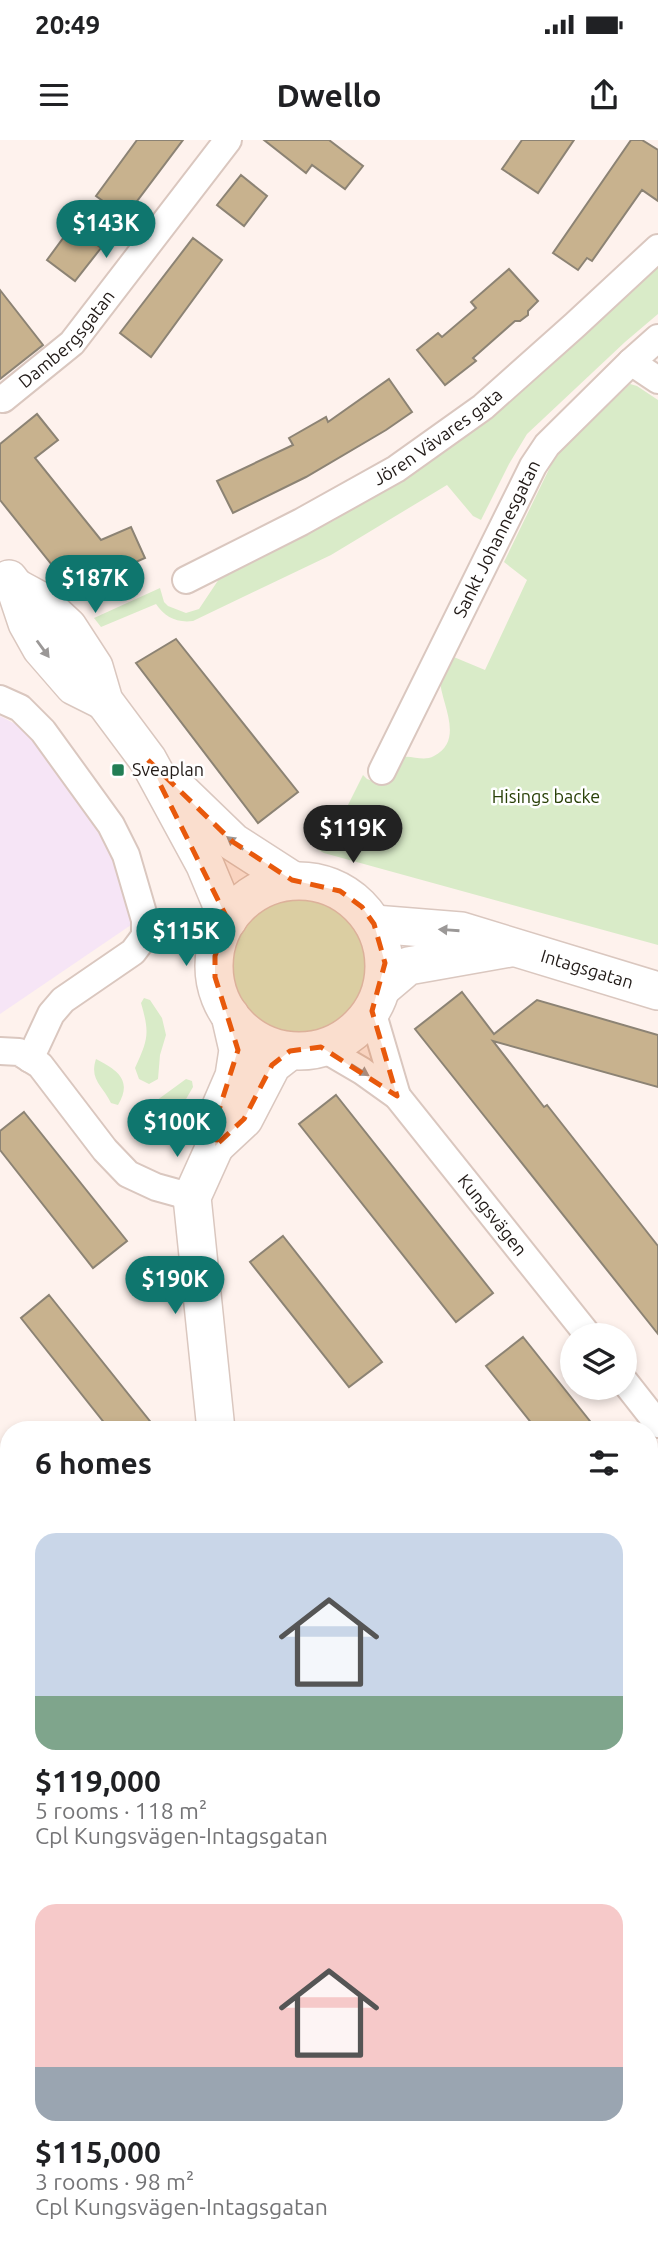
<!DOCTYPE html>
<html lang="en">
<head>
<meta charset="utf-8">
<style>
	:root { --surface:#fff; --page:#f2f2f2; --text:#202124; --muted:#757577; --accent:#0f766e }
	body { margin:0; font-family:Ubuntu,sans-serif; background:var(--page); color:var(--text); height:100vh; display:flex; flex-direction:column; font-size:26px; white-space:nowrap }
	* { box-sizing:border-box; margin:0 }
	p { font-size:23px; color:var(--muted) }
	.icon { flex:none; width:38px; height:38px; fill:none; stroke:currentColor; stroke-width:2; stroke-linecap:round; stroke-linejoin:round }
	.map { position:relative; flex:1; overflow:hidden }
	.sheet { position:absolute; left:0px; top:1281px; width:658px; height:842px; display:flex; flex-direction:column; background:var(--surface); border-radius:28px 28px 0 0; box-shadow:0 4px 10px #0003 }
	.sheet>* { flex:none }
	.tools { position:absolute; left:560px; top:1183px; display:grid; gap:14px }
	.tools a { display:grid; place-items:center; width:77px; height:77px; border-radius:50%; background:var(--surface); box-shadow:0 4px 10px #0003; font-size:35px }
	.price { position:absolute; translate:-50% -60px; padding:0 16px; border-radius:24px; background:var(--accent); color:#fff; font-size:23px; line-height:46px; filter:drop-shadow(0 2px 4px #0008) }
	.price::after { content:''; position:absolute; left:50%; top:42px; width:21px; height:16px; margin-left:-10px; background:inherit; clip-path:polygon(0 0,100% 0,50% 100%) }
	.price.selected { background:#222; color:#fff }
	ul { padding:0; list-style:none }
	li { display:grid; align-content:center; gap:14px; height:371px; padding:0 35px }
	li span { display:grid; place-items:center; height:217px; border-radius:21px; color:#555 }
	li>.icon { margin-inline-start:auto }
	span .icon { width:126px; height:126px; fill:#fffc; stroke-width:1 }
	li b { font-size:30px }
	h2 { display:flex; justify-content:space-between; align-items:center; height:84px; padding:0 35px; font-size:30px }
	.status { display:flex; justify-content:space-between; align-items:center; height:49px; padding:0 35px; background:var(--surface); direction:ltr }
	.status svg { height:19px; fill:currentColor }
	header { display:flex; justify-content:space-between; align-items:center; height:91px; padding:0 35px; background:var(--surface); font-size:32px; font-weight:700 }
	.map>svg:first-child { display:block }
	.commercial { fill:#f6e5f6 }
	.green { fill:#d9ebc8 }
	.building { fill:#c8b28e; stroke:#8c8374; stroke-width:2 }
	.lines { fill:none; stroke-linecap:round; stroke-linejoin:round }
	.street-casing { stroke:#dac7bf; stroke-width:30 }
	.secondary-casing { stroke:#dac7bf; stroke-width:40 }
	.primary-casing { stroke:#dac7bf; stroke-width:42 }
	.street { stroke:#fff; stroke-width:26 }
	.secondary { stroke:#fff; stroke-width:37 }
	.primary { stroke:#fff; stroke-width:38 }
	.oneway { fill:#9b9897 }
	.marked { fill:#e8590c; fill-opacity:0.2; stroke:#e8590c; stroke-width:5; stroke-dasharray:14 9; stroke-linejoin:round }
	.poi-dot { fill:#227e55; stroke:#fff; stroke-width:2.5 }
	.labels { text-anchor:middle; stroke-width:5; stroke-linejoin:round; paint-order:stroke }
	.street-label { font-size:18px; fill:#211a17; stroke:#fff }
	.poi-label { font-size:18px; fill:#211a17; stroke:#fff; text-anchor:start }
	.park-label { font-size:18px; fill:#294007; stroke:#fff }
</style>
</head>
<body>
<div class="status"><b>20:49</b><svg viewBox="0 0 49 12"><path d="M0 12V9h3v3zM5 12V6h3v6zM10 12V3h3v9zM15 12V0h3v12zM26 1h20v11H26zM47 4h2v5h-2z"/></svg></div>
<header><svg class="icon" aria-label="menu" viewBox="0 0 24 24"><path d="M4 6h16M4 12h16M4 18h16"/></svg>Dwello<svg class="icon" aria-label="share" viewBox="0 0 24 24"><path d="M12 15V3M7 8l5-5 5 5M5 13v7h14v-7"/></svg></header>
<div class="map">
<svg width="658" height="2122" viewBox="0 0 658 2122">
	<rect width="100%" height="100%" fill="#fef2ed"/>
	<path class="commercial" d="M0,576L25,589L83,669L114,716L132,783L131,785L0,874Z"/>
	<path class="green" d="M658,127V174L625,202L527,294L509,324L481,380L473,376L447,345L331,415L193,481C176,483 165,477 156,464L101,487L94,478L160,448L164,462L168,466L186,473L199,469L223,433L335,380L494,271Z
		M630,244L637,246L658,260V805L324,713L317,709L335,684L341,679L363,635L367,639L384,645L402,617C413,615 423,622 434,616C467,599 438,559 440,536C441,529 446,521 449,515L485,530L527,440L504,422L552,323L564,306Z
		M227 826a69 69 0 1 1 138 0a69 69 0 1 1-138 0Z
		M144,858L150,860L162,878L166,895L160,915L158,939L149,944L139,939L135,928C148,899 150,894 141,863Z
		M96,919C117,930 133,940 118,965L111,963C103,946 89,940 96,919Z
		M186,939L192,941L193,947L182,966L170,974L150,971L149,966Z"/>
	<path class="building" d="M137,0H183L125,77L96,56Z
		M264,0H329L363,26L345,49L312,25L306,33Z
		M522,0H574L538,53L502,29Z
		M631,0H642L658,10V61L642,50L592,121L587,118L578,130L553,113Z
		M241,35L267,56L244,86L217,65Z
		M72,86L101,108L75,141L47,120Z
		M193,98L222,120L151,217L120,193Z
		M509,129L538,161L528,171V175L520,181H515L473,218L476,221L445,245L417,210L438,193L442,197L476,168L471,162Z
		M0,150L43,205L0,239Z
		M389,239L412,272L386,290L306,337L233,373L217,341L293,305L289,298L326,277L328,282Z
		M37,274L58,300L35,318L101,400L131,387L145,418L72,450L0,360V304Z
		M176,499L298,652L258,683L136,523Z
		M462,852L494,894L537,860L658,895V947L493,901L544,967L547,965L658,1106V1194L415,889Z
		M336,955L493,1153L456,1182L299,984Z
		M24,972L127,1101L93,1128L0,1010V991Z
		M283,1096L382,1222L349,1247L250,1122Z
		M49,1155L157,1290H110L21,1178Z
		M523,1197L597,1290H537L486,1226Z"/>
	<g class="lines">
		<g class="street-casing">
			<g id="street">
				<path d="M631,222L658,240"/>
				<path id="s1" d="M3,259L72,203L228,0"/>
				<path id="s2" d="M186,440L301,382L396,329L483,267L575,185L658,108"/>
				<path d="M0,559L20,568L43,591L111,685L126,715L145,780V796L133,812L63,860L51,874L30,919"/>
				<path id="s3" d="M382,631L533,326L547,305L631,222L658,198"/>
				<path d="M372,871L397,956"/>
				<path id="s4" d="M321,907L362,931L397,956L588,1195"/>
				<path d="M0,911L19,912L40,925L105,1010L128,1034L156,1047L192,1057"/>
				<path d="M625,1242L658,1284"/>
				<path d="M649,1802L658,1813"/>
			</g>
		</g>
		<g class="secondary-casing">
			<g id="secondary">
				<path d="M9,439L15,447L27,483L41,508L74,546L104,561"/>
				<path d="M15,447L39,460L68,487L94,527L104,561L148,620L205,725L228,780"/>
				<path d="M174,645L233,702L292,740"/>
				<circle cx="299" cy="826" r="85"/>
				<path id="s5" d="M374,784L461,791L658,851"/>
				<path d="M382,848L408,826L510,808"/>
				<path d="M215,1006L244,979L272,925L290,911"/>
				<path d="M216,1290L192,1057L215,1006L218,973L234,936L238,910L230,875"/>
				<path d="M0,1957L9,1951"/>
			</g>
		</g>
		<g class="primary-casing">
			<path id="primary" d="M649,1524L658,1518
				M400,2114L403,2122"/>
		</g>
		<use href="#street" class="street"/>
		<use href="#secondary" class="secondary"/>
		<use href="#primary" class="primary"/>
	</g>
	<defs><path id="oneway-solid" d="M-6-.8H1V-3.2L6.5 0L1 3.2V.8H-6Z" transform="scale(1.75)"/></defs>
	<g class="oneway">
		<use href="#oneway-solid" transform="translate(43 509) rotate(54)"/>
		<use href="#oneway-solid" transform="translate(235 703) rotate(-142)"/>
		<use href="#oneway-solid" transform="translate(449 790) rotate(-176)"/>
		<use href="#oneway-solid" transform="translate(360 930) rotate(32)"/>
	</g>
	<path class="marked" d="M148,620L233,702L292,740L340,751L362,767L374,784L385,823L372,871L397,956L321,907L290,911L272,925L244,979L215,1006L218,973L238,910L215,837V816L228,780Z"/>
	<rect class="poi-dot" x="111" y="623" width="14" height="14" rx="3.5"/>
	<g class="labels">
		<g class="street-label">
			<text dy="6" stroke="none"><textPath href="#s1" startOffset="88">Dambergsgatan</textPath></text>
			<text dy="6" stroke="none"><textPath href="#s2" startOffset="290">Jören Vävares gata</textPath></text>
			<text dy="6" stroke="none"><textPath href="#s3" startOffset="259">Sankt Johannesgatan</textPath></text>
			<text dy="6" stroke="none"><textPath href="#s5" startOffset="219">Intagsgatan</textPath></text>
			<text dy="6" stroke="none"><textPath href="#s4" startOffset="243">Kungsvägen</textPath></text>
		</g>
		<g class="poi-label">
			<text x="132" y="636">Sveaplan</text>
		</g>
		<g class="park-label">
			<text x="546" y="663">Hisings backe</text>
		</g>
	</g>
</svg>
<div class="tools">
<a><svg class="icon" aria-label="layers" viewBox="0 0 24 24"><path d="M12 4l9 5-9 5-9-5zM3 14l9 5 9-5"/></svg></a>
</div>
<b class="price" style="left:106px;top:120px">$143K</b>
<b class="price" style="left:95px;top:475px">$187K</b>
<b class="price selected" style="left:353px;top:725px">$119K</b>
<b class="price" style="left:186px;top:828px">$115K</b>
<b class="price" style="left:177px;top:1019px">$100K</b>
<b class="price" style="left:175px;top:1176px">$190K</b>
<section class="sheet">
<h2>6 homes<svg class="icon" aria-label="filters" viewBox="0 0 24 24"><path d="M4 7h16M4 17h16"/><circle cx="9" cy="7" r="2"/><circle cx="15" cy="17" r="2"/></svg></h2>
<ul>
<li><span style="background:linear-gradient(#c9d6e8 75%,#7fa58c 0)"><svg class="icon" aria-label="home" viewBox="0 0 24 24"><path d="M3 11l9-7 9 7M6 9v11h12V9"/></svg></span><div><b>$119,000</b><p>5 rooms · 118 m²</p><p>Cpl Kungsvägen-Intagsgatan</p></div></li>
<li><span style="background:linear-gradient(#f6c9c9 75%,#9aa5b1 0)"><svg class="icon" aria-label="home" viewBox="0 0 24 24"><path d="M3 11l9-7 9 7M6 9v11h12V9"/></svg></span><div><b>$115,000</b><p>3 rooms · 98 m²</p><p>Cpl Kungsvägen-Intagsgatan</p></div></li>
</ul>
</section>
</div>
</body>
</html>
